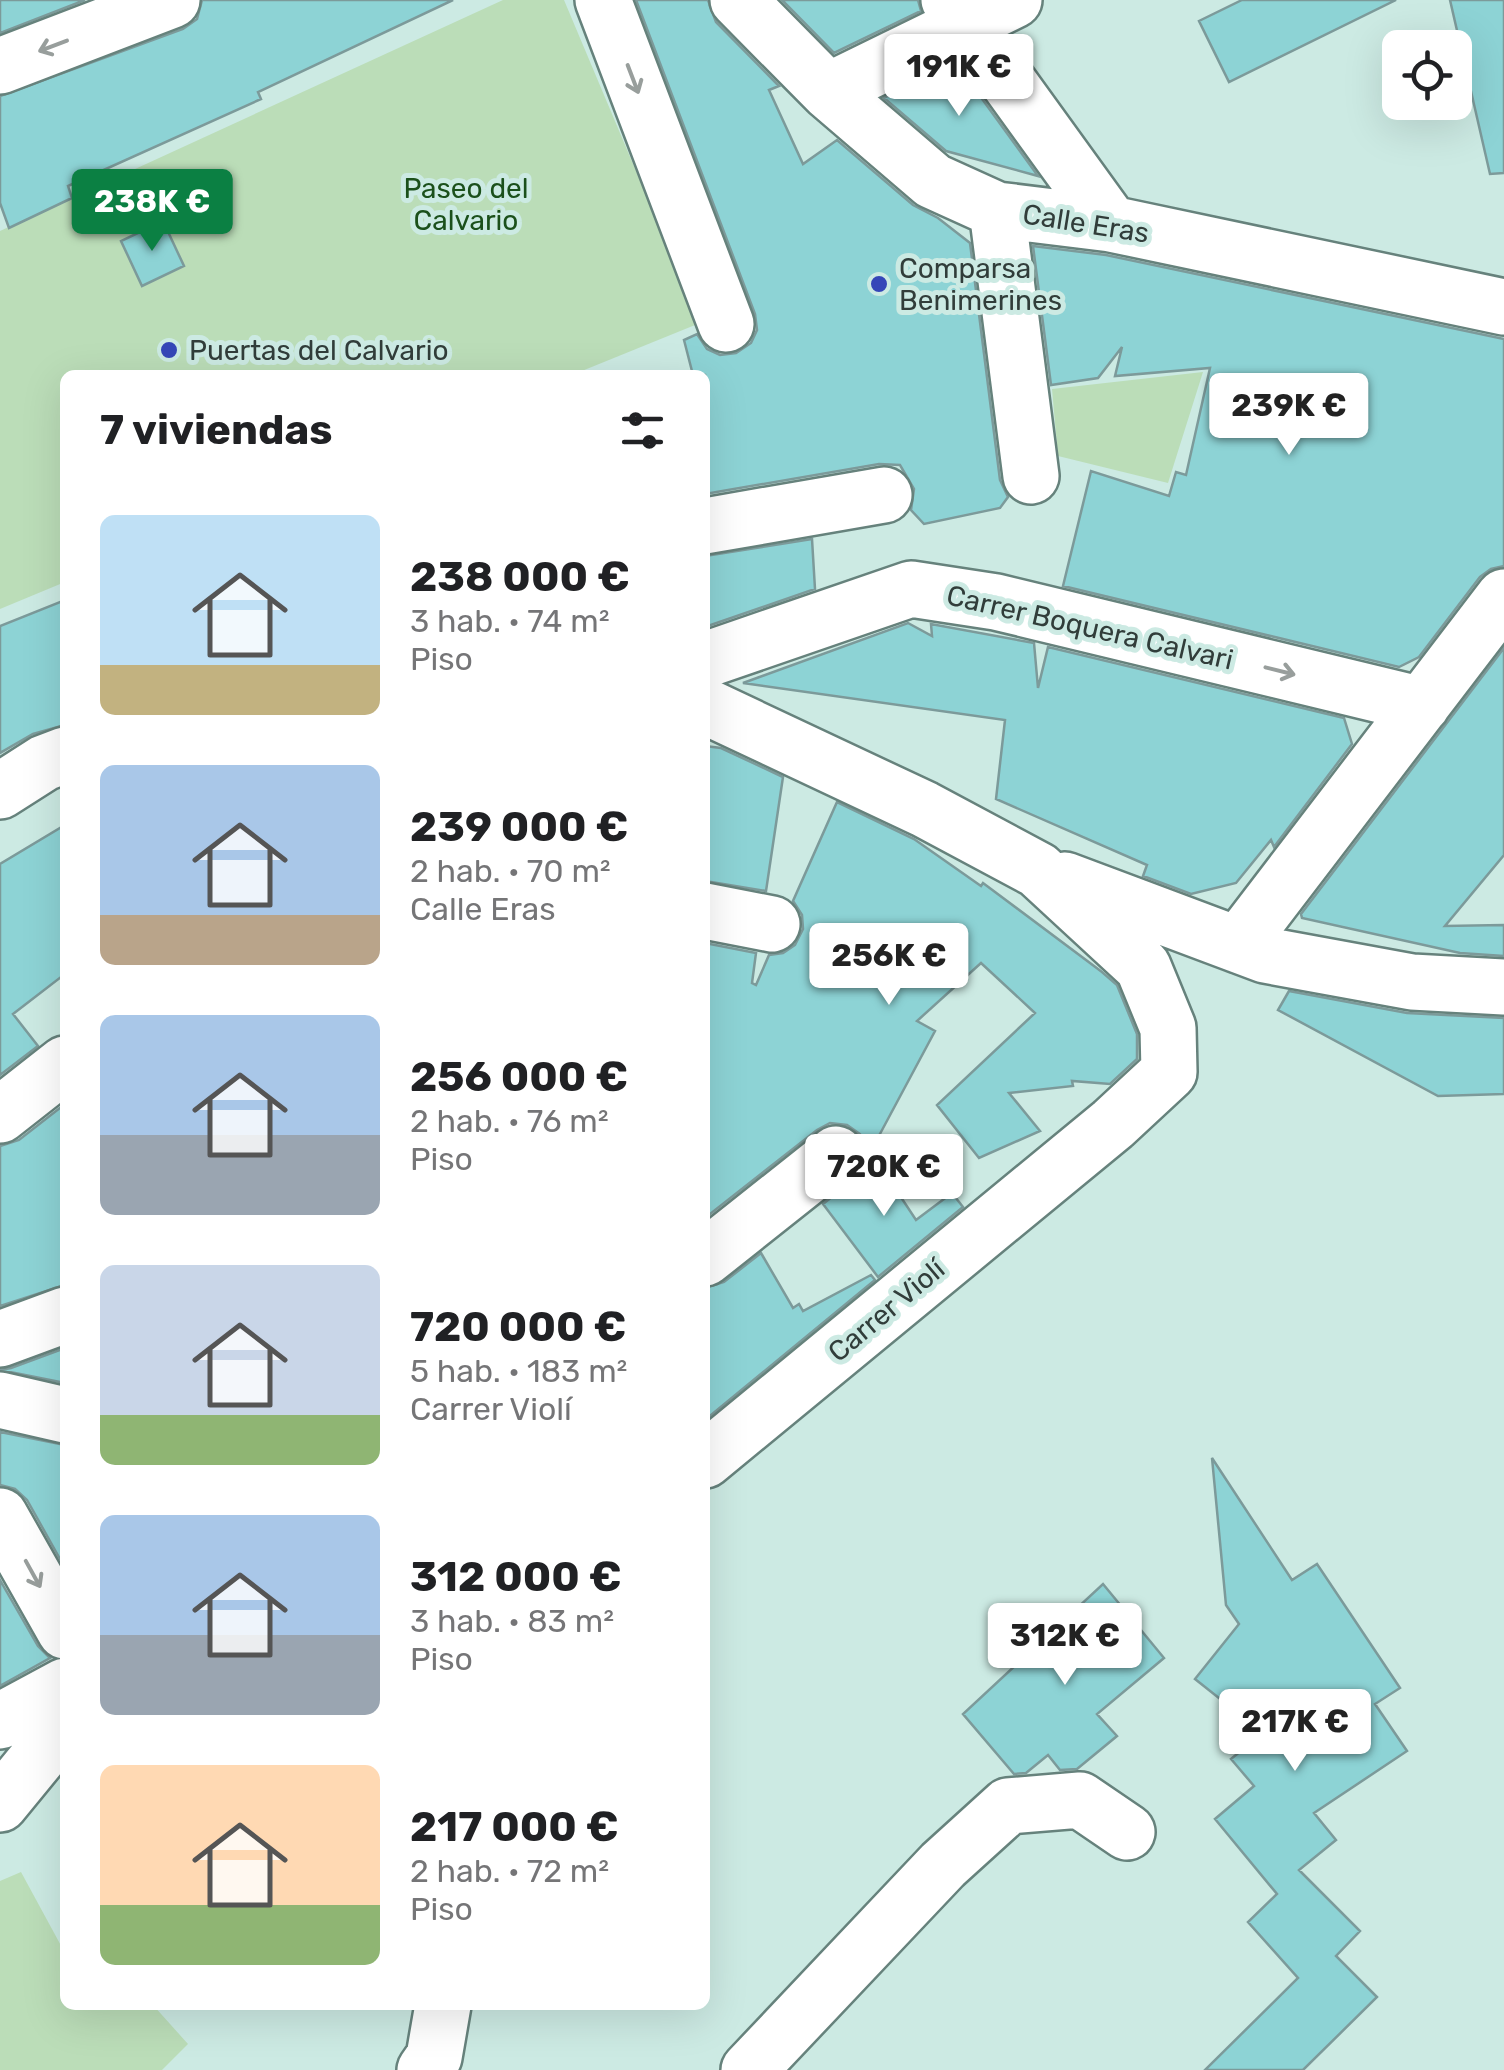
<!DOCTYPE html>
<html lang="es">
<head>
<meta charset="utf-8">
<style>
	:root { --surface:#fff; --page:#f2f2f2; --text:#202124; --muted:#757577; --accent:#0b8043 }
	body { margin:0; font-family:Rubik,sans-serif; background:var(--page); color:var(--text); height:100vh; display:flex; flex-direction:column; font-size:38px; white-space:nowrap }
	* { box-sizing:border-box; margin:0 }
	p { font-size:32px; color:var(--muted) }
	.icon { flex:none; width:55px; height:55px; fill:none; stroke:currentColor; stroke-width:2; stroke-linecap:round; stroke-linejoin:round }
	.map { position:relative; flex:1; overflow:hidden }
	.panel { position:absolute; left:60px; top:370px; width:650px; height:1640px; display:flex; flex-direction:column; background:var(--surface); border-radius:15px; box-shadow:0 10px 40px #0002 }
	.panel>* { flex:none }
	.controls { position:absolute; left:1382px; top:30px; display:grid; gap:20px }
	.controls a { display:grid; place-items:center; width:90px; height:90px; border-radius:15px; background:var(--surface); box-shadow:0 10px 40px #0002; font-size:50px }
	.price { position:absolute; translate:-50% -85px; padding:0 22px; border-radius:10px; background:#fff; color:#222; font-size:32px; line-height:65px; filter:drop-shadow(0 2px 5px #0008) }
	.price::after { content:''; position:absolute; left:50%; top:60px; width:30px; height:22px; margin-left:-15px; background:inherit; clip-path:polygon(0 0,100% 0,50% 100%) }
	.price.on { background:var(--accent); color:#fff }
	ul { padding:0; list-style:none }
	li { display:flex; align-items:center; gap:30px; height:250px; padding:0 40px }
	li span { display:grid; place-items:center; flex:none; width:280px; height:200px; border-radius:15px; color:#555 }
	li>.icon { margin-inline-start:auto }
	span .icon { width:120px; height:120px; fill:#fffc; stroke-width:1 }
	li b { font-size:42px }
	h2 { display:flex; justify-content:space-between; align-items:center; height:120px; padding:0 40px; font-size:42px }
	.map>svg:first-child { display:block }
	.green { fill:#bbddb8 }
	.building { fill:#8dd3d5; stroke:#7c9a9a; stroke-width:2.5 }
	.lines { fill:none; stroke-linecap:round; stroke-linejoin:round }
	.minor-casing { stroke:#66827c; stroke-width:60 }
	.minor { stroke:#fff; stroke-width:55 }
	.oneway { stroke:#989e9c }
	.poi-dot { fill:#3546b8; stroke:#cceae3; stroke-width:4 }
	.labels { text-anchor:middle; stroke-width:10; stroke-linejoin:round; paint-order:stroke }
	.park-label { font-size:28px; fill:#1b501b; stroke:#cceae3 }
	.street-label { font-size:28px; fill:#313d3a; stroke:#cceae3 }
	.poi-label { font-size:28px; fill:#313d3a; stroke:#cceae3; text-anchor:start }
</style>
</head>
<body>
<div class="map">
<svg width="1504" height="2070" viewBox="0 0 1504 2070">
	<rect width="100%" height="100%" fill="#cceae3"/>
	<path class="green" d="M503,0H564L700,323L572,375H65V582L0,609V231Z
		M1203,372L1168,483L1058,456L1052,389Z
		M21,1872L65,1953V2005H153L188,2044L162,2070H0V1881Z"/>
	<path class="building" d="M0,0H85L0,33Z
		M202,0H453L258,92L261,99L68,186L72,198L9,228L0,203V96L183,29L197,19Z
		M636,0H708L716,22L779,86L769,90L803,164L837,140L913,205L938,218L970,243L1000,480L1008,497L1000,508L924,524L911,510L914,489L900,465L879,464L705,494V375H693L684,340L697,334L707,349L720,355L736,353L751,343L757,330L755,314Z
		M782,0H918L921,11L834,53Z
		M1242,0H1396L1229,82L1199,21Z
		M1450,0H1504V173L1490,174Z
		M956,63L1038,176L946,151L884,98Z
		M163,221L184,266L142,286L121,241Z
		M1033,246L1106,255L1504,339V566L1491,569L1480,577L1419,657L1399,667L1063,586L1091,471L1169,496L1176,472L1186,475L1210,368L1115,376L1122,347L1098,378L1051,385Z
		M812,539L815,589L705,627V556Z
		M65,600V725L33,734L0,753V626Z
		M908,623L932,636L931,624L1034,643L1038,688L1048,647L1344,718L1352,744L1274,847L1271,840L1236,883L1191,894L1143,876L1147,865L996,799L1005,720L743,683Z
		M1504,648V855L1445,926L1504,925V956L1460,953L1302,918L1301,914Z
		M705,746L721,748L783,777L766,891L705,881Z
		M837,802L914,839L981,886L983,883L1102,972L1117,985L1137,1034V1059L1110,1084L1072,1081L1073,1086L1009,1093L1040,1131L979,1158L937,1105L1035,1013L981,963L917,1021L935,1031L866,1160L867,1148L860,1134L847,1125L830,1123L817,1130L705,1218V943L756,953L752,983L756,985L769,955L783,953L795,945L803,929L802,915L793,901Z
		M65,825V974L13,1014L38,1046L0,1075V864Z
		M1289,991L1407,1013L1504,1018V1094L1438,1096L1278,1010Z
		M65,1104V1285L0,1306V1146L19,1140Z
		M877,1161L916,1220L952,1193L963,1207L878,1277L823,1204Z
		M761,1253L793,1308L799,1304L803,1311L871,1275L875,1280L705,1420V1288L724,1282Z
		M65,1348V1383L0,1370L11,1368Z
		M0,1432L65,1445V1568L27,1500L15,1489L0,1485Z
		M1212,1458L1292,1580L1317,1564L1400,1688L1375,1704L1407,1751L1314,1813L1336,1840L1299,1870L1360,1931L1336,1956L1377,1997L1303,2070H1205L1298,1978L1248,1922L1277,1894L1215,1819L1254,1786L1231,1759L1263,1733L1195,1679L1239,1624L1226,1605Z
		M0,1580L38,1646L50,1658L0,1686Z
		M1103,1584L1164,1658L1097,1714L1117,1736L1077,1769L1060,1770L1048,1755L1026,1773L1014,1774L963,1714Z"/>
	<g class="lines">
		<g class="minor-casing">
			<path id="minor" d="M603,0L726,324
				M738,0L828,91L933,181L997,210L1111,224L1504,307
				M949,0L1111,224
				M0,66L172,0
				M828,91L1014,0
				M997,210L1031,476
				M705,526L884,495
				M705,660L911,589L996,602L1422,705
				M705,706L924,809L1038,870L1143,967L1168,1028L1169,1072L1113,1124L705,1460
				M0,791L44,763L65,755
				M1065,880L1265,955L1412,982L1504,987
				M705,911L772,924
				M1238,945L1504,597
				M0,1115L65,1064
				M705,1258L836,1154
				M0,1339L65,1315
				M0,1400L65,1415
				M0,1516L65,1631
				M0,1721L65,1686
				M0,1804L50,1743L65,1715
				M425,2070L434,2057L443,2005
				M749,2070L943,1865L1008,1806L1080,1800L1127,1832"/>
		</g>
		<use href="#minor" class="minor"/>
	</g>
	<defs><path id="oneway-shaft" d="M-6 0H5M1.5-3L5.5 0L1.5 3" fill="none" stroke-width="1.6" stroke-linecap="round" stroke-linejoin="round" transform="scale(2.5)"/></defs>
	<g class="oneway">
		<use href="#oneway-shaft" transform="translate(53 46) rotate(159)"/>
		<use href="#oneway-shaft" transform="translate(633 79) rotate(69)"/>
		<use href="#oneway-shaft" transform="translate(1280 671) rotate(14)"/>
		<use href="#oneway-shaft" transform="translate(33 1574) rotate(61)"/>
	</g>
	<g class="poi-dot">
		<circle cx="879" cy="284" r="10"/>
		<circle cx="169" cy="350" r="10"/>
	</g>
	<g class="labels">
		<g class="park-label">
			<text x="466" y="198">Paseo del<tspan x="466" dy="32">Calvario</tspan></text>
		</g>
		<g class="street-label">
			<text transform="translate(1086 223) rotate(9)" y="10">Calle Eras</text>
			<text transform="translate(1090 627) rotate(13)" y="10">Carrer Boquera Calvari</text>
			<text transform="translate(886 1310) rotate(-40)" y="10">Carrer Violí</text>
		</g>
		<g class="poi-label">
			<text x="899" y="278">Comparsa<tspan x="899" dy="32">Benimerines</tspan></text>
			<text x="189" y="360">Puertas del Calvario</text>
		</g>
	</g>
</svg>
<div class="controls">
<a><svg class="icon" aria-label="locate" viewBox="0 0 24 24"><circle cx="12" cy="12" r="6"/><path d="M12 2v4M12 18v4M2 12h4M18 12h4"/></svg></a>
</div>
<b class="price" style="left:959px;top:119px">191K €</b>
<b class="price on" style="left:152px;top:254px">238K €</b>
<b class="price" style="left:1289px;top:458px">239K €</b>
<b class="price" style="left:889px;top:1008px">256K €</b>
<b class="price" style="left:884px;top:1219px">720K €</b>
<b class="price" style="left:1065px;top:1688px">312K €</b>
<b class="price" style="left:1295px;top:1774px">217K €</b>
<section class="panel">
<h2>7 viviendas<svg class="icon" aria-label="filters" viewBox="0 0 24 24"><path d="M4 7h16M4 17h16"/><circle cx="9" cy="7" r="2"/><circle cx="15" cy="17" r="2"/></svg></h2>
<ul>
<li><span style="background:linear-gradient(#bfe0f5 75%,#c2b280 0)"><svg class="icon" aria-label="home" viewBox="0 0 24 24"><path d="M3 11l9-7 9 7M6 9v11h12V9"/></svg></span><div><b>238 000 €</b><p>3 hab. · 74 m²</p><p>Piso</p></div></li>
<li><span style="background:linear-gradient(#a9c7e8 75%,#b9a48a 0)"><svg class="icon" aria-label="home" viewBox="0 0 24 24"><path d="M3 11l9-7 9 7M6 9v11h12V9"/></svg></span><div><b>239 000 €</b><p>2 hab. · 70 m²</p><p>Calle Eras</p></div></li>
<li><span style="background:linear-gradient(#a9c7e8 60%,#9aa5b1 0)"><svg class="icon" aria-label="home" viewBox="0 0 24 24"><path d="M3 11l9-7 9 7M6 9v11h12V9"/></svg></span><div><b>256 000 €</b><p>2 hab. · 76 m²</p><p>Piso</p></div></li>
<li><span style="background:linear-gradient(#c9d6e8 75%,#8fb573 0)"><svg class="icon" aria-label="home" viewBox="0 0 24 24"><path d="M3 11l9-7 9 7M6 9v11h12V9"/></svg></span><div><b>720 000 €</b><p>5 hab. · 183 m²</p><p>Carrer Violí</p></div></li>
<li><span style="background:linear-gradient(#a9c7e8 60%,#9aa5b1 0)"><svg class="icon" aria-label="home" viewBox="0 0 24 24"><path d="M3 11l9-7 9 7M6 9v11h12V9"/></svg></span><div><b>312 000 €</b><p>3 hab. · 83 m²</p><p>Piso</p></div></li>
<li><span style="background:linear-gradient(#ffd9b3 70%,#8fb573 0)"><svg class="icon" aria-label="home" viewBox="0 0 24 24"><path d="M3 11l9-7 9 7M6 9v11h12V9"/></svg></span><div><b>217 000 €</b><p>2 hab. · 72 m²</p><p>Piso</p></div></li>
</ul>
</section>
</div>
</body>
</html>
